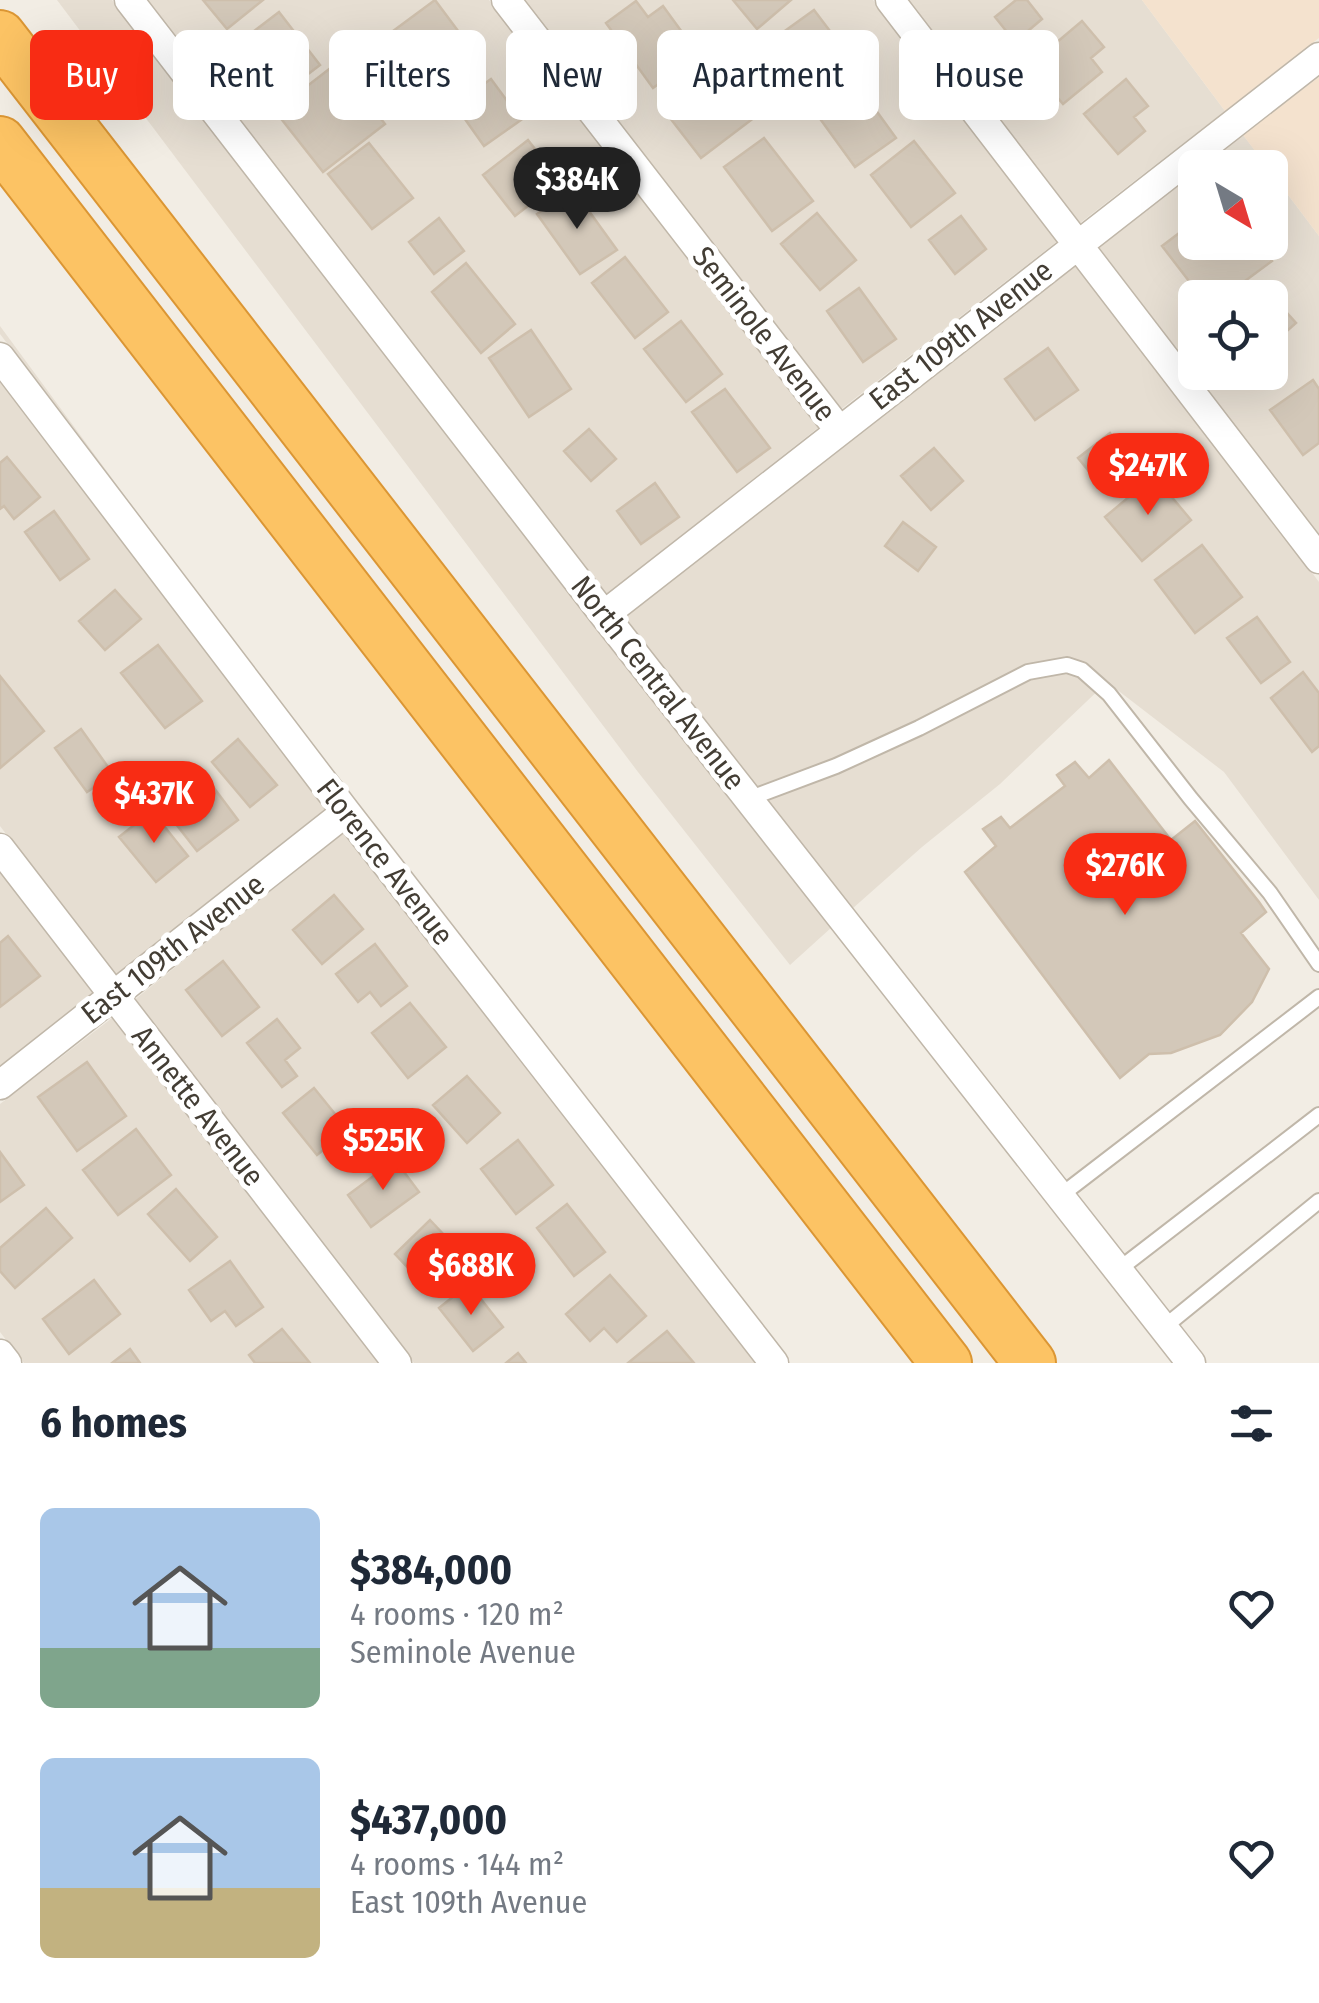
<!DOCTYPE html>
<html lang="en">
<head>
<meta charset="utf-8">
<style>
	:root { --surface:#fff; --page:#f2f2f3; --text:#1f2937; --muted:#747a83; --accent:#f82c14 }
	body { margin:0; font-family:"Fira Sans Condensed",sans-serif; background:var(--page); color:var(--text); height:100vh; display:flex; flex-direction:column; font-size:38px; white-space:nowrap }
	* { box-sizing:border-box; margin:0 }
	p { font-size:32px; color:var(--muted) }
	.icon { flex:none; width:55px; height:55px; fill:none; stroke:currentColor; stroke-width:2; stroke-linecap:round; stroke-linejoin:round }
	.map { position:relative; height:1363px; overflow:hidden }
	.sheet { display:flex; flex-direction:column; background:var(--surface); flex:1 }
	.sheet>* { flex:none }
	.hud { position:absolute; left:30px; top:30px; width:1260px; height:90px; display:flex; gap:20px }
	.needle { width:65px; rotate:142deg }
	.fabs { position:absolute; left:1178px; top:150px; display:grid; gap:20px }
	.fabs a { display:grid; place-items:center; width:110px; height:110px; border-radius:15px; background:var(--surface); box-shadow:0 10px 40px #0002; font-size:50px }
	.price { position:absolute; translate:-50% -85px; padding:0 22px; border-radius:35px; background:var(--accent); color:#fff; font-size:32px; line-height:65px; filter:drop-shadow(0 2px 5px #0008) }
	.price::after { content:''; position:absolute; left:50%; top:60px; width:30px; height:22px; margin-left:-15px; background:inherit; clip-path:polygon(0 0,100% 0,50% 100%) }
	.price.current { background:#222; color:#fff }
	ul { padding:0; list-style:none }
	li { display:flex; align-items:center; gap:30px; height:250px; padding:0 40px }
	li span { display:grid; place-items:center; flex:none; width:280px; height:200px; border-radius:15px; color:#555 }
	li>.icon { margin-inline-start:auto }
	span .icon { width:120px; height:120px; fill:#fffc; stroke-width:1 }
	li b { font-size:42px }
	h2 { display:flex; justify-content:space-between; align-items:center; height:120px; padding:0 40px; font-size:42px }
	.pill { padding:0 35px; border-radius:15px; background:var(--surface); box-shadow:0 10px 40px #0002; font-size:35px; line-height:90px }
	.pill.current { background:var(--accent); color:#fff }
	.map>svg:first-child { display:block }
	.residential { fill:#e6ded2; fill-rule:evenodd }
	.commercial { fill:#f4e2ce }
	.building { fill:#d3c8b9; stroke:#cebfac; stroke-width:2.5 }
	.lines { fill:none; stroke-linecap:round; stroke-linejoin:round }
	.lane-casing { stroke:#c0b7a9; stroke-width:18 }
	.street-casing { stroke:#c0b7a9; stroke-width:31 }
	.highway-casing { stroke:#db9634; stroke-width:54 }
	.lane { stroke:#fff; stroke-width:14 }
	.street { stroke:#fff; stroke-width:28 }
	.highway { stroke:#fcc364; stroke-width:50 }
	.labels { text-anchor:middle; stroke-width:10; stroke-linejoin:round; paint-order:stroke }
	.street-label { font-size:30px; fill:#433d34; stroke:#fff }
</style>
</head>
<body>
<div class="map">
<svg width="1319" height="1363" viewBox="0 0 1319 1363">
	<rect width="100%" height="100%" fill="#f2ede4"/>
	<path class="residential" d="M57,0H112L832,927L790,965L638,772Z
		M146,0H489L819,427L606,595Z
		M523,0H873L1059,240L840,410Z
		M907,0H1142L1225,111L1080,223Z
		M1243,135L1268,167L1202,168Z
		M1270,171L1319,236V537L1099,247L1195,173V242H1270ZM1195,298H1270V372H1195Z
		M1078,264L1319,582V900L1224,772L1107,682L1000,784L922,847L852,909L624,618Z
		M0,326L203,602L0,334Z
		M0,379L326,808L115,977L0,826Z
		M344,832L757,1363H414L133,1001Z
		M0,870L94,994L0,1066Z
		M112,1018L380,1363H24L0,1332V1104Z"/>
	<path class="commercial" d="M1142,0H1319V38L1225,111Z
		M1319,77V236L1243,135Z"/>
	<path class="building" d="M203,0H263L227,29Z
		M435,0L473,51L428,85L389,34Z
		M733,0H791L757,29Z
		M1016,0H1027L1042,19L1015,42L995,17Z
		M636,1L648,17L663,6L687,39L671,50L683,66L653,88L606,23Z
		M814,10L855,64L816,92L775,38Z
		M279,12L320,65L282,94L241,41Z
		M1082,21L1104,47L1091,58L1102,72L1063,104L1030,65Z
		M337,63L385,124L323,172L275,111Z
		M725,77L755,117L701,158L670,118Z
		M491,79L521,120L484,146L455,105Z
		M1126,79L1148,106L1134,117L1145,131L1118,154L1084,114Z
		M854,80L896,138L855,167L813,109Z
		M764,138L813,201L772,231L724,167Z
		M528,140L560,181L515,216L483,175Z
		M914,141L955,193L911,227L871,175Z
		M369,143L413,198L372,229L328,174Z
		M573,189L617,250L580,274L537,214Z
		M817,213L856,260L820,290L781,244Z
		M961,216L986,249L955,274L929,240Z
		M439,218L464,251L434,274L409,242Z
		M1195,221V242H1258L1272,261L1222,298H1202L1162,246Z
		M625,257L668,312L635,338L592,283Z
		M466,263L515,324L481,353L432,292Z
		M859,288L896,339L863,362L827,311Z
		M1269,293L1296,323L1270,346V298H1263Z
		M681,321L722,374L686,402L644,349Z
		M531,330L571,389L529,417L489,358Z
		M1048,348L1078,390L1035,420L1005,379Z
		M1313,380L1319,389V443L1303,455L1270,410Z
		M725,389L770,448L737,472L692,412Z
		M589,429L616,459L591,481L564,451Z
		M1110,433L1136,466L1105,491L1078,458Z
		M934,448L963,481L931,510L901,476Z
		M7,457L40,497L14,519L4,506L0,509V463Z
		M1154,476L1191,520L1142,561L1105,517Z
		M655,483L679,517L641,544L617,511Z
		M54,511L89,559L60,580L25,532Z
		M903,522L936,547L918,571L885,546Z
		M1202,545L1242,597L1195,633L1155,580Z
		M115,590L141,619L105,650L79,621Z
		M1257,617L1290,662L1261,683L1227,638Z
		M158,645L202,701L165,728L121,673Z
		M1303,672L1319,693V746L1312,752L1271,698Z
		M0,676L44,731L0,768Z
		M81,729L113,774L87,792L55,748Z
		M238,739L277,785L250,807L212,762Z
		M1109,760L1171,840L1195,821L1259,902L1266,912L1241,933L1269,969L1252,1002L1220,1035L1171,1053L1149,1054L1120,1078L965,872L996,846L983,829L1001,817L1010,828L1065,786L1057,775L1075,762L1089,778Z
		M211,784L238,820L197,851L169,815Z
		M152,811L188,856L156,882L119,837Z
		M334,895L363,929L322,964L293,930Z
		M8,936L40,976L0,1007V943Z
		M375,944L407,986L381,1006L370,992L358,1002L336,974Z
		M223,961L259,1007L222,1036L186,990Z
		M410,1003L446,1047L408,1078L372,1033Z
		M277,1019L300,1048L285,1060L297,1076L282,1087L247,1043Z
		M87,1062L126,1116L77,1151L38,1097Z
		M467,1076L500,1113L467,1143L433,1105Z
		M314,1088L348,1130L317,1155L283,1113Z
		M136,1129L171,1175L118,1215L83,1170Z
		M518,1140L553,1185L516,1214L481,1169Z
		M0,1152L24,1185L0,1202Z
		M395,1160L419,1192L371,1227L348,1195Z
		M176,1189L217,1237L190,1261L148,1214Z
		M567,1204L605,1252L574,1276L537,1228Z
		M46,1208L72,1238L15,1288L0,1271V1248Z
		M430,1220L463,1255L427,1288L395,1254Z
		M230,1261L263,1307L236,1326L225,1311L211,1321L189,1290Z
		M610,1275L646,1316L617,1342L604,1328L590,1341L566,1314Z
		M94,1280L120,1314L69,1354L43,1319Z
		M469,1284L503,1327L473,1351L439,1308Z
		M282,1329L310,1363H255L249,1355Z
		M667,1331L694,1363H628Z
		M130,1349L140,1363H112Z
		M518,1353L526,1363H506Z"/>
	<g class="lines">
		<g class="lane-casing">
			<path id="lane" d="M748,799L836,766L919,728L1028,672L1067,665L1082,670L1109,694L1191,799L1270,893L1319,964
				M1060,1196L1319,997
				M1118,1270L1319,1115
				M1163,1328L1319,1201"/>
		</g>
		<g class="street-casing">
			<path id="street" d="M129,0L604,615L1191,1363
				M506,0L839,430
				M890,0L1319,559
				M0,357L346,812L774,1363
				M604,615L1319,57
				M0,848L397,1363
				M0,1085L346,812
				M0,1354L7,1363"/>
		</g>
		<g class="highway-casing">
			<path id="highway" d="M0,36L1030,1363
				M0,142L946,1363"/>
		</g>
		<use href="#lane" class="lane"/>
		<use href="#street" class="street"/>
		<use href="#highway" class="highway"/>
	</g>
	<g class="labels">
		<g class="street-label">
			<text transform="translate(764 334) rotate(52)" y="10">Seminole Avenue</text>
			<text transform="translate(961 335) rotate(-38)" y="10">East 109th Avenue</text>
			<text transform="translate(658 683) rotate(52)" y="10">North Central Avenue</text>
			<text transform="translate(385 862) rotate(52)" y="10">Florence Avenue</text>
			<text transform="translate(173 949) rotate(-38)" y="10">East 109th Avenue</text>
			<text transform="translate(198 1106) rotate(52)" y="10">Annette Avenue</text>
		</g>
	</g>
</svg>
<div class="fabs">
<a><svg class="needle" viewBox="-14 -14 28 28"><path d="M0-13l5 13h-10z" fill="#e53935"/><path d="M0 13l5-13h-10z" fill="#747a83"/></svg></a>
<a><svg class="icon" aria-label="locate" viewBox="0 0 24 24"><circle cx="12" cy="12" r="6"/><path d="M12 2v4M12 18v4M2 12h4M18 12h4"/></svg></a>
</div>
<b class="price current" style="left:577px;top:232px">$384K</b>
<b class="price" style="left:1148px;top:518px">$247K</b>
<b class="price" style="left:154px;top:846px">$437K</b>
<b class="price" style="left:1125px;top:918px">$276K</b>
<b class="price" style="left:383px;top:1193px">$525K</b>
<b class="price" style="left:471px;top:1318px">$688K</b>
<div class="hud">
<a class="pill current">Buy</a>
<a class="pill">Rent</a>
<a class="pill">Filters</a>
<a class="pill">New</a>
<a class="pill">Apartment</a>
<a class="pill">House</a>
</div>
</div>
<section class="sheet">
<h2>6 homes<svg class="icon" aria-label="filters" viewBox="0 0 24 24"><path d="M4 7h16M4 17h16"/><circle cx="9" cy="7" r="2"/><circle cx="15" cy="17" r="2"/></svg></h2>
<ul>
<li><span style="background:linear-gradient(#a9c7e8 70%,#7fa58c 0)"><svg class="icon" aria-label="home" viewBox="0 0 24 24"><path d="M3 11l9-7 9 7M6 9v11h12V9"/></svg></span><div><b>$384,000</b><p>4 rooms · 120 m²</p><p>Seminole Avenue</p></div><svg class="icon" aria-label="heart" viewBox="0 0 24 24"><path d="M12 20l-8-8c-3-5 5-10 8-4 3-6 11-1 8 4z"/></svg></li>
<li><span style="background:linear-gradient(#a9c7e8 65%,#c2b280 0)"><svg class="icon" aria-label="home" viewBox="0 0 24 24"><path d="M3 11l9-7 9 7M6 9v11h12V9"/></svg></span><div><b>$437,000</b><p>4 rooms · 144 m²</p><p>East 109th Avenue</p></div><svg class="icon" aria-label="heart" viewBox="0 0 24 24"><path d="M12 20l-8-8c-3-5 5-10 8-4 3-6 11-1 8 4z"/></svg></li>
</ul>
</section>
</body>
</html>
